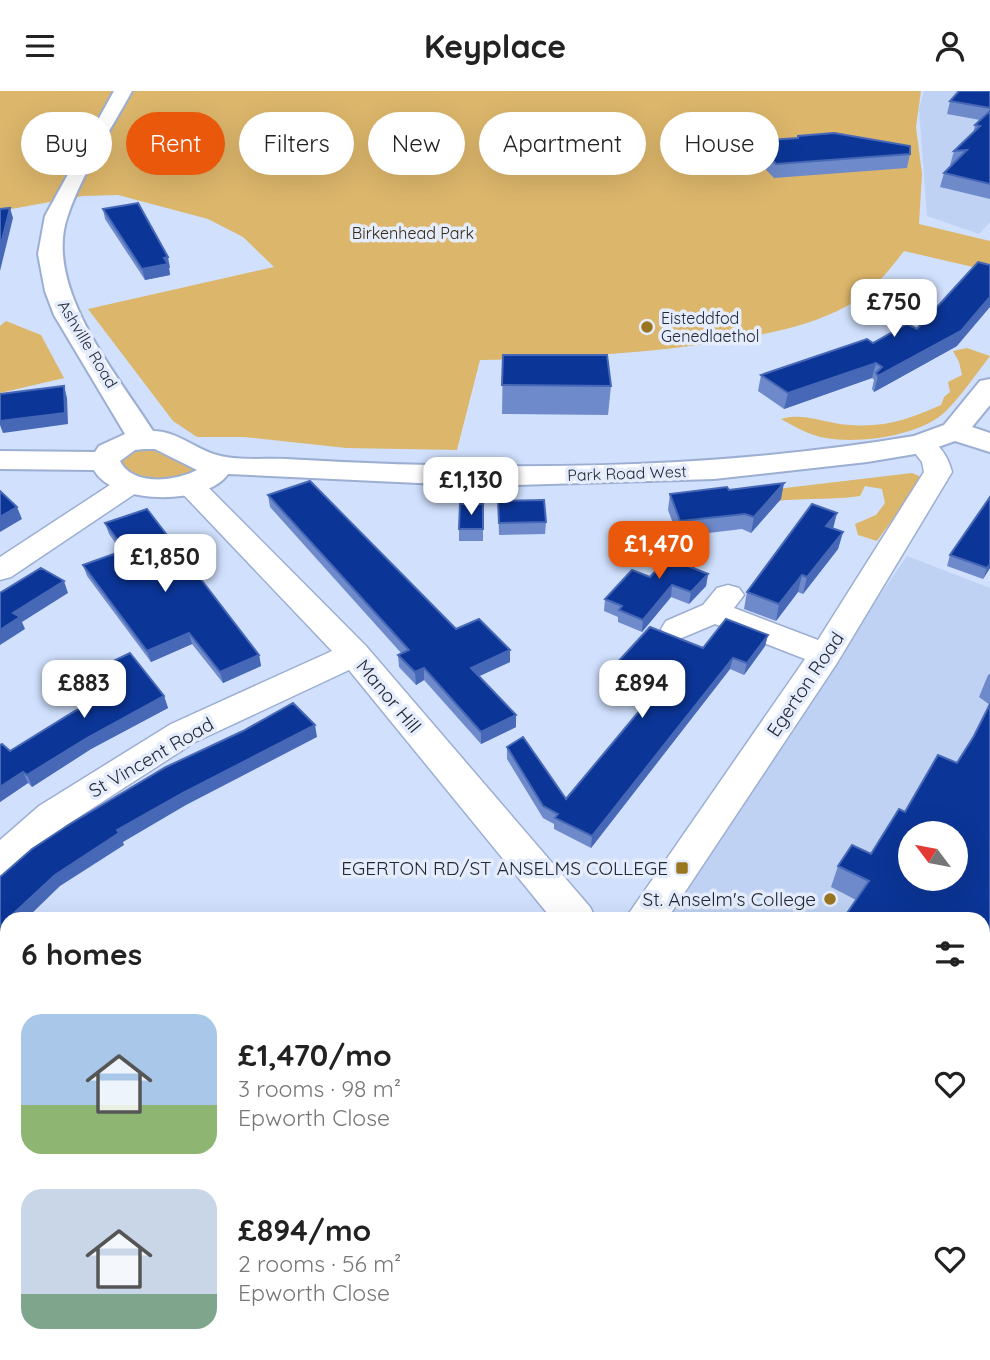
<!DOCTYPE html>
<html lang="en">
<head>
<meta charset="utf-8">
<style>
	:root { --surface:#fff; --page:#f6f6f6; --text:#222; --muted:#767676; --accent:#ea580c }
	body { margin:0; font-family:Quicksand,sans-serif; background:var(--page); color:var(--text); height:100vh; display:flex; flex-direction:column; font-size:26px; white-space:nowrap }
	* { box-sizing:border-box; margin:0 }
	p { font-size:23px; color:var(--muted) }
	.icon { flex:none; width:38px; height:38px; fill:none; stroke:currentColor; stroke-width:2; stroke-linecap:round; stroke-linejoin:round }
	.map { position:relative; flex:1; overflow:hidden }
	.drawer { position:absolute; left:0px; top:821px; width:990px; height:450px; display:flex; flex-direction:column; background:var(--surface); border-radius:21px 21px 0 0; box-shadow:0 7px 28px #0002 }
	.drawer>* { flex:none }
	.top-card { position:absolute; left:21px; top:21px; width:948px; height:63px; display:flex; gap:14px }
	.needle { width:46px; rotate:302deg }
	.buttons { position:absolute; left:898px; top:730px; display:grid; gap:14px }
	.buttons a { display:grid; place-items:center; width:70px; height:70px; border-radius:50%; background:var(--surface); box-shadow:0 7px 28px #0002; font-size:35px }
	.price { position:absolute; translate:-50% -60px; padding:0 16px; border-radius:14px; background:#fff; color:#222; font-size:23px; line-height:46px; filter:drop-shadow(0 2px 4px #0008) }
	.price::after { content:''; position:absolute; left:50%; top:42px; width:21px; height:16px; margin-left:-10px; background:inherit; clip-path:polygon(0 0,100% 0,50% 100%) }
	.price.active { background:var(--accent); color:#fff }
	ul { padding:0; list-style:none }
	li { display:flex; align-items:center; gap:21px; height:175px; padding:0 21px }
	li span { display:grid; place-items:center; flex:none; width:196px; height:140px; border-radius:21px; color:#555 }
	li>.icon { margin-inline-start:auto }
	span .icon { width:84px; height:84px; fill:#fffc; stroke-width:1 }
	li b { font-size:30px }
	h2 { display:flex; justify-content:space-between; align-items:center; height:84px; padding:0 21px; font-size:30px }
	.chip { padding:0 24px; border-radius:32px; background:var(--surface); box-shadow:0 7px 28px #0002; font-size:24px; line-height:63px }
	.chip.active { background:var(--accent); color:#fff }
	header { display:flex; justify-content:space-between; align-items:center; height:91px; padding:0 21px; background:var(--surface); font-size:32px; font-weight:700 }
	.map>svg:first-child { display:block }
	.built { fill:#bfd2f3; fill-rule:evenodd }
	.green { fill:#dcb66b }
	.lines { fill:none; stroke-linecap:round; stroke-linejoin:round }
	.minor-casing { stroke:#9caed2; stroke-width:3 }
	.tertiary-casing { stroke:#9caed2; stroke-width:4 }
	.minor { fill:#fff; fill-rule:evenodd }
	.tertiary { fill:#fff; fill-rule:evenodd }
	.wall { fill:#6e8aca }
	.shaded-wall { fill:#4668b6 }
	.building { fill:#0b3597; stroke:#4668b6; stroke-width:2; fill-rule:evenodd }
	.poi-dot { fill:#9a7520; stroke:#e5ecfb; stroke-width:2.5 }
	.labels { text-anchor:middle; stroke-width:7; stroke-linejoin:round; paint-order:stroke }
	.far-park-label { font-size:16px; fill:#332811; stroke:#e5ecfb }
	.far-poi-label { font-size:16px; fill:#212836; stroke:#e5ecfb; text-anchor:start }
	.far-street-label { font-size:16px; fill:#212836; stroke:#e5ecfb }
	.street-label { font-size:19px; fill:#212836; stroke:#e5ecfb }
	.poi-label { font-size:19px; fill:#212836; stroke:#e5ecfb; text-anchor:end }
</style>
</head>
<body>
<header><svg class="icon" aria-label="menu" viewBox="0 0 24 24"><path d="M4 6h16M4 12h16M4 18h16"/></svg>Keyplace<svg class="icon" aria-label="person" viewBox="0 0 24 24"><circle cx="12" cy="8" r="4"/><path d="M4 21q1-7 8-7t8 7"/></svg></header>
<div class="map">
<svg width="990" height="1269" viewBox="0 0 990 1269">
	<rect width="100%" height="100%" fill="#d0e0fd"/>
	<path class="built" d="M924,0H990V131L979,143L927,125L919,18Z
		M907,465L990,497V1138L984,1136V828H655ZM910,742H956V788H910Z"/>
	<path class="green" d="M0,0H921L916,36L922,83L919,133L990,150V180L904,160C888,181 871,202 847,215C808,236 767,243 724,250C643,263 562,267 480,269L457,359L346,357L244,346H197L173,330L88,218L274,176L243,146L208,128L118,104L83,105L0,120Z
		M6,230L41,244L64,287L0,302V235Z
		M967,257L990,265C976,283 962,304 946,320C921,345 859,353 826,347C811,345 795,336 781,328C802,322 819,330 840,333C882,338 905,330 941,314L944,306L950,301L948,291L962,284L959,271L953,260Z
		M131,357H150L199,375L198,380C171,390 137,394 117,370Z
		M912,382L919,385V392L877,450L858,444L855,433L876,424L885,412L882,398L865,395L860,405C827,410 794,406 761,412L744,402Z
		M990,1029V1176H984V1034Z"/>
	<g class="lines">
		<g class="minor-casing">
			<path id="minor" d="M921,345C938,349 948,365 952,381L837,572L667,828H625L805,568L715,533L677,549L666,546L661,538L666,530L703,514L717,497L728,494L739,497L744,504L734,517L818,549L924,381L922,371L908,353L912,347Z
				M129,386L139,388L143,394L139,400L11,486L0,489V466L119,388Z
				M190,386L200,388L366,555L590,816L596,828H552L349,579L195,651L65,735L14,783L0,788V749L39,715L171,633L332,560L180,400L176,394L180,388Z
				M293,1264H349L347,1269H290Z
				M911,1264H967L970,1269H913Z"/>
		</g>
		<g class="tertiary-casing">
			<path id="tertiary" d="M114,0H132C111,38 82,83 68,124C42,195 117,283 153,340C177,340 195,358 217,364C238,370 264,367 286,368C496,380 707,380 914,345L944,334L980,290L990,288V314L972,336L990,342V361L955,350L921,362L867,371L714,388L482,395L228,383C206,415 113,414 94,379L0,378V360L95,361L99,355L125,343L54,224L45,200L38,163L45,125ZM144,358H155L197,379C176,390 133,396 120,370L135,359Z"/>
		</g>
		<use href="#minor" class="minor"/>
		<use href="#tertiary" class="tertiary"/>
	</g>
	<path class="wall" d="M990,0V108L940,96L944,82L952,74H950L954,60L973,43L975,34L980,29L947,23L950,10Z
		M754,50L910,63L907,77L774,87L752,64Z
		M103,118L170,177H169L170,184L145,189L105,128Z
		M957,255L874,301L872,298L874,289L872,287L784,318L758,300L761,284Z
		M503,264L611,295L608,324L502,323Z
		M729,399L781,408L751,442L742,438L692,444L705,455L703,466L694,477L708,483L706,495L689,513L671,506L642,541L618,531V526L604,520L605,508L650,486L689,444L678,446L668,419L670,403Z
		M268,404L456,538L510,559V571L479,585L516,624V636L481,653L424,589L416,594L399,576L398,564L402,563L270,416Z
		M498,410L546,431L545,443L499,444Z
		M483,413V450H459V438Z
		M105,432L259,564L261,575L223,592L192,553L151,571L87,485L83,474L121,460L109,443Z
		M833,438L843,441L838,458L803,503L798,501L776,530L744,518L747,501Z
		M950,464L990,477L983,488L947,475Z
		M768,544L765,555L744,584L730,578L591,757L554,738V733L543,727L507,668V656L566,708L653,603L614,584L616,573L703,557Z
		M101,576L164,605L168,617L91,658L32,696L28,692L0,711V654L10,660L113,602L108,597Z
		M990,583V846L856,809L831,796L838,775L871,763L905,721L957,672L974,645L990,614L979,606L988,584Z"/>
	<path class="shaded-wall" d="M10,117L13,127L0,180V157Z
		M168,166L170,177H169L170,184L145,189L142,178L164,167Z
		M990,206V216L957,255L874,301L878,285Z
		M876,272L872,287L784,318L788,302Z
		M64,295L67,307L68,333L3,342L0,334V321Z
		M784,392L781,408L751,442L754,426Z
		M17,416L22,428L0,441V426Z
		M837,422L833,438L826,435Z
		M843,441L838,458L803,503L807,486Z
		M705,455L703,466L686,487L688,475Z
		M990,473V477L983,488L987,477Z
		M708,483L706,495L689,513L691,501Z
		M802,484L798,501L776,530L779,513Z
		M64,490L68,502L22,531L25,538L0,554V539L13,522Z
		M672,494L671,506L642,541L643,529Z
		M189,542L192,553L151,571L147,560Z
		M768,544L765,555L744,584L747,572Z
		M510,559V571L471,589V577Z
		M259,564L261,575L223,592L220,581Z
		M733,567L730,578L591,757L592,745Z
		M424,577V589L416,594L415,581Z
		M164,605L168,617L91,658L32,696L27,684L87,647Z
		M516,624V636L481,653V641Z
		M315,634L317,646L186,714L123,751L124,754L60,795L26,828H8L55,784L117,739L183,702Z
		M23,681L28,692L0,711V696Z
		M7,828V846L0,853V835Z
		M477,1264H482L479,1269H474Z"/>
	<path class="building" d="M959,0H990V17L950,10Z
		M990,20V93L944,82L967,59L954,60L980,35L975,34Z
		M834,42L910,55V63L776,73L754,50L798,47V45Z
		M138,112L168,166L164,167L168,173L142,178L103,118Z
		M10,117L0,157V118Z
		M978,171L990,174V206L961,240L878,285L876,282L882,276L876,272L788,302L761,284L867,248L873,252L907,233L917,238Z
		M503,264H607L611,295L502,294Z
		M64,295L65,322L0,330V303Z
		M310,390L456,538L479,528L510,559L471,577L516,624L481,641L424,577L415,581L398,564L409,559L268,404Z
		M784,392L754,426L745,423L680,430L670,403L727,396L729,399Z
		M0,400L17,416L0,426Z
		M990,406V473L987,477L950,464Z
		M544,409L546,431L499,432L498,410Z
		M460,413H483V438H459Z
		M812,413L837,422L826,435L843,441L807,486L802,484L779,513L747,501Z
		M147,418L259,564L220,581L189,542L147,560L83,474L125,459L105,432Z
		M690,442L705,455L688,475L708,483L691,501L672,494L643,529L619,519L622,515L605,508L632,479L650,486Z
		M41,477L64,490L13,522L20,526L0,539V502Z
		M726,528L768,544L747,572L733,567L592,745L555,727L558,723L543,715L507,656L523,646L566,708L661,594L616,573L650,536L703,557Z
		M130,562L164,605L87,647L27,684L23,681L0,696V654L2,653L10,660L75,620L117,600L104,585L109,582L101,576Z
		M293,612L315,634L183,702L117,739L119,742L55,784L0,835V786L32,758L70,733L166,676L243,640Z
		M990,613V846L984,859V828H843L869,790L838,775L852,754L871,763L899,718L905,721L938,664L957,672L974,645ZM910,742H956V788H910Z
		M391,1264H477L474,1269H387Z
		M672,1264H772L776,1269H665Z"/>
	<g class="poi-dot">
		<circle cx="647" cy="236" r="7"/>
		<rect x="675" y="770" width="14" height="14" rx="3.5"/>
		<circle cx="830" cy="808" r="7"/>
	</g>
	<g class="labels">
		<g class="far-park-label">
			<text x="413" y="148">Birkenhead Park</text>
		</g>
		<g class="far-poi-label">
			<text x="661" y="233">Eisteddfod<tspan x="661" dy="18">Genedlaethol</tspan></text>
		</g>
		<g class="far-street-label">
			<text transform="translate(88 253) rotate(59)" y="6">Ashville Road</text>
			<text transform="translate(627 382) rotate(-2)" y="6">Park Road West</text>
		</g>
		<g class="street-label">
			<text transform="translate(805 593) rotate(-56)" y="7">Egerton Road</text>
			<text transform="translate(389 605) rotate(50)" y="7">Manor Hill</text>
			<text transform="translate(151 666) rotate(-30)" y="7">St Vincent Road</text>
		</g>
		<g class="poi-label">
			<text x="668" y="784">EGERTON RD/ST ANSELMS COLLEGE</text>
			<text x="816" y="815">St. Anselm's College</text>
		</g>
	</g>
</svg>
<div class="buttons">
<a><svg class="needle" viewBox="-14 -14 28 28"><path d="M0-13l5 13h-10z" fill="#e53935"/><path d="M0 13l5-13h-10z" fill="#767676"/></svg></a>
</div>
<b class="price" style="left:894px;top:248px">£750</b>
<b class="price" style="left:471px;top:426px">£1,130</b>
<b class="price active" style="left:659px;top:490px">£1,470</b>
<b class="price" style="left:165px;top:503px">£1,850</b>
<b class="price" style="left:84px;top:629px">£883</b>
<b class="price" style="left:642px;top:629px">£894</b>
<div class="top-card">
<a class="chip">Buy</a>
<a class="chip active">Rent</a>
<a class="chip">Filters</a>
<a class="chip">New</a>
<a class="chip">Apartment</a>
<a class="chip">House</a>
</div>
<section class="drawer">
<h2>6 homes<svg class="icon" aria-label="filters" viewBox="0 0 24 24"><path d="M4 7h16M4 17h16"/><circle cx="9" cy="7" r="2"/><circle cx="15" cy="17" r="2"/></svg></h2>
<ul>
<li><span style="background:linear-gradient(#a9c7e8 65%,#8fb573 0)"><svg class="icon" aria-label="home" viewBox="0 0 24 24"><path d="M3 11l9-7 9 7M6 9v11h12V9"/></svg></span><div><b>£1,470/mo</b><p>3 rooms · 98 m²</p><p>Epworth Close</p></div><svg class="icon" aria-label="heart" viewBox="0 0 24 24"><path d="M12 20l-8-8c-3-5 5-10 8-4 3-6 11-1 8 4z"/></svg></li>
<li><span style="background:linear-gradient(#c9d6e8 75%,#7fa58c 0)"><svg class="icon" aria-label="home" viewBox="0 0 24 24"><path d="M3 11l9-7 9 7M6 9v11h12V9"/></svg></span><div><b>£894/mo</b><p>2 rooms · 56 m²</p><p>Epworth Close</p></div><svg class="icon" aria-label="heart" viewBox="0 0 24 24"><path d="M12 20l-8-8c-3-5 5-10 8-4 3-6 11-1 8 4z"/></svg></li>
</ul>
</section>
</div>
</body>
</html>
